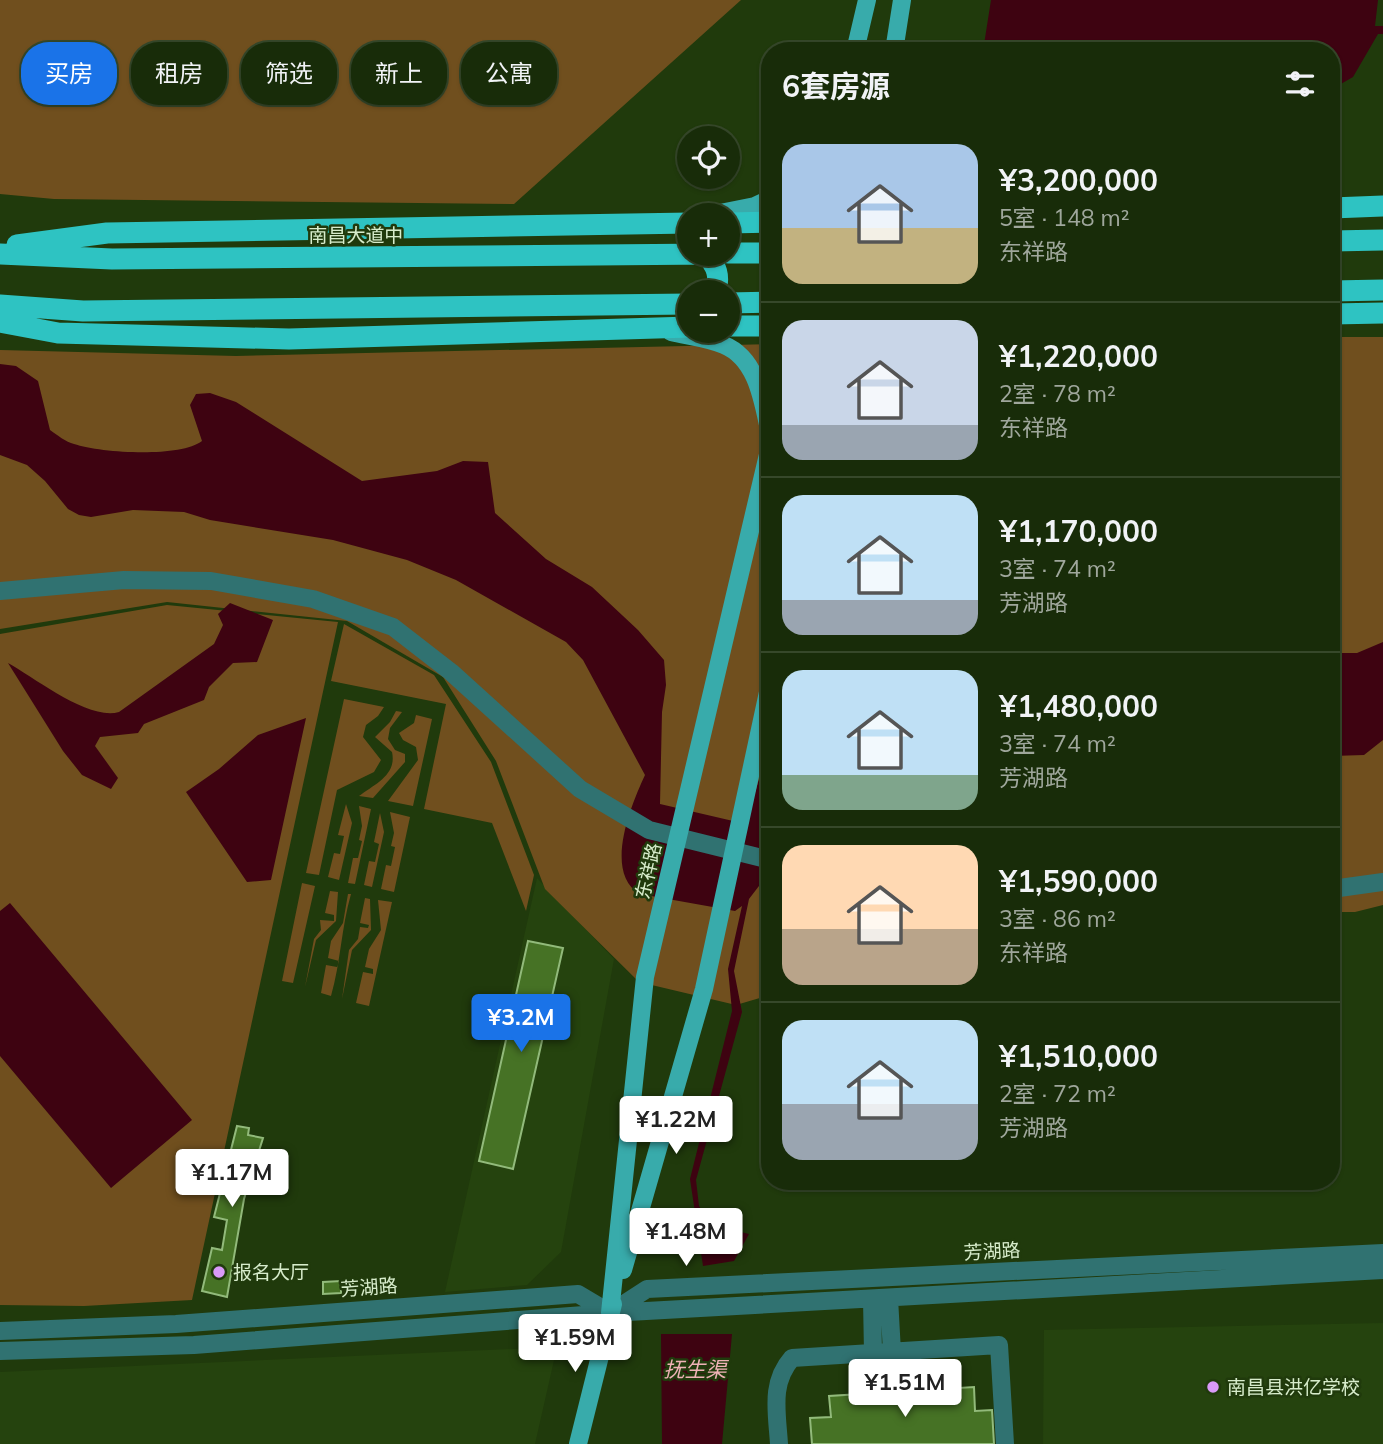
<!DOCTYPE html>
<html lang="zh">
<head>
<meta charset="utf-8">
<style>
	:root { --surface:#182c09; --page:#213412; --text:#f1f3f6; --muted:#9fa79c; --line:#36482a; --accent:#1a73e8 }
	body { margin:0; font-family:Mulish,"Noto Sans SC",sans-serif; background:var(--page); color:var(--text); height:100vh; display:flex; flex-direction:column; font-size:26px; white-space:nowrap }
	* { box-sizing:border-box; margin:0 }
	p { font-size:23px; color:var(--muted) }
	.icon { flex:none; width:38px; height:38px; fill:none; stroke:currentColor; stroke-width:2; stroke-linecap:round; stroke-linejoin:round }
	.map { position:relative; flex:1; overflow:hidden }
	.details { position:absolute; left:761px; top:42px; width:579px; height:1148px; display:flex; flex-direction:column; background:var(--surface); border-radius:28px; box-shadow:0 2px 5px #0004,0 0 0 2px var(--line) }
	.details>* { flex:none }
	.top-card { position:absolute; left:21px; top:42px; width:635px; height:63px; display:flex; gap:14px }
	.fabs { position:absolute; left:677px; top:126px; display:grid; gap:14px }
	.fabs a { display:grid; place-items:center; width:63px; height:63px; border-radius:50%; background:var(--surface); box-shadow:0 2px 5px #0004,0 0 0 2px var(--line); font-size:35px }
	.price { position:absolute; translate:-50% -60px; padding:0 16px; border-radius:7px; background:#fff; color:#222; font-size:23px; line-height:46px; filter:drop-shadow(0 2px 4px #0008) }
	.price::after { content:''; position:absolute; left:50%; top:42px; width:21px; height:16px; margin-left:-10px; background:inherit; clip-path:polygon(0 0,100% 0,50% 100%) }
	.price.on { background:var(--accent); color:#fff }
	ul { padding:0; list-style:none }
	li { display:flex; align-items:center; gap:21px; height:175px; padding:0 21px }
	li+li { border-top:2px solid var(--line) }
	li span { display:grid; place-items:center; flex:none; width:196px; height:140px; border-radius:21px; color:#555 }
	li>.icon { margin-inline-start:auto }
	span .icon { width:84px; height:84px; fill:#fffc; stroke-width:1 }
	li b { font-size:30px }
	h2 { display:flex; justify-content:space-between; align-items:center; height:84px; padding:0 21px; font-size:30px }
	.pill { padding:0 24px; border-radius:28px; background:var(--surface); box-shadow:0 2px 5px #0004,0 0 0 2px var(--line); font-size:24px; line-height:63px }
	.pill.on { background:var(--accent); color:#fff }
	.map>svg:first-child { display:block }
	.built { fill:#25430e }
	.green { fill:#704f1e }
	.water { fill:#3e0311 }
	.building { fill:#467225; stroke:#92ba7b; stroke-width:2 }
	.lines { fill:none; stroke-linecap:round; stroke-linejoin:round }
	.minor { stroke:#307271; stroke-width:18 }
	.major { stroke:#38abab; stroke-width:18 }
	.highway { stroke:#2ec3c2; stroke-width:21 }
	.poi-dot { fill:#d99af7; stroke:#203a0c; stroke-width:2.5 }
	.labels { text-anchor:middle; stroke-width:5; stroke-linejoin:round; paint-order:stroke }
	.street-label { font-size:19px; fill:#d7eccb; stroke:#203a0c }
	.poi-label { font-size:19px; fill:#d7eccb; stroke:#203a0c; text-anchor:start }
	.water-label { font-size:21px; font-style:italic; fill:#efb2b6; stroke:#203a0c }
</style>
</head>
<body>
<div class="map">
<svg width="1383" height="1444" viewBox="0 0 1383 1444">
	<rect width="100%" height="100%" fill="#203a0c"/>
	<path class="built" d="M537,878L614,959L561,1252L527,1285L445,1292Z
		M1383,1323V1444H1043L1044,1330Z
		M557,1347L535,1444H0V1372Z"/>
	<path class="green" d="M0,0H741L514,204L54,199L0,194Z
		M1332,337H1383V905L1355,912H1332Z
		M770,344V995L736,1005L639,982L545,889L496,761L443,677L347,621L167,602L0,629V350L236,356Z
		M167,605L338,622L192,1300L84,1306L0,1305V634Z
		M344,624L434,675L491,762L534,875L526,911L492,823L424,809L446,704L331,681Z
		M344,699L384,707L378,716L366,725L363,737L381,760L374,772L337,790L319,875L306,873Z
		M396,711L402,712L390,728L388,739L395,750L405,754V762L373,798L359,796C375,784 397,775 392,752L375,737L390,722Z
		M416,715L432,719L413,806L388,801L418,760L416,747L403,740L399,733L414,723Z
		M346,804L352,823L339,880L328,877L334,853L340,854L344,836L338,835Z
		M359,806L371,809L355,884L348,883L353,858H358L362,841L359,840L362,826Z
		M390,812L410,817L394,892L381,889L386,865L391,866L395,847L391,846L394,833Z
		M380,813L384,832L372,887L364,885L369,861L375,862L379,844L374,842Z
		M302,883L315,886L293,983L282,981Z
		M330,891L338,892L336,921L316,940L305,987L314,939L321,930L320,920L334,921V915L325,913Z
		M348,894H351C341,929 341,961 331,996L321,993L326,965L337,967L339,961L328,958L331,941L343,923Z
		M365,898L370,899L371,930L352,950L342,999L349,950L358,939L360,927L368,928L369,925L360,923Z
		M378,900L392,902L369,1006L356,1003L363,972L373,974V969L365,967L369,949L381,930Z"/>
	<path class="water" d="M991,0H1378L1375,26H1383V34H1378L1353,77L1332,89V51H983Z
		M0,364L16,366L38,381L50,430C57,435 66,442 74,444C101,453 180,458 202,441L190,405L196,394L210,393L236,402L362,481L437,471L463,461L488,462L495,513L546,559L592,587L638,630L664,660L666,685L662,712L660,804L746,824L770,741V852L762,882L749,899L734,971L742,1012L696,1180L699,1206L712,1225L749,1234L734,1261L703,1266L690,1179L732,1011L728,969L742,906L735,911L640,894C603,873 631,805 645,775L583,660L566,642L456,580L407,560L333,540L210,520L184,512L133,510L91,517L79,515L68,509L45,481L27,465L0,455Z
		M230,603L273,620L257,662L233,663L209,687L204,700L144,724L138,733L100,737L95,746L118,778L111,789L82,775L63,751L8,663C35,678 89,721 119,712L214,644L223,625L218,614Z
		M1383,642V740L1364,755L1332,756V653H1357Z
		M306,718L271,880L247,882L186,792L219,769L258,735Z
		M10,903L192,1120L111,1188L0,1056V911Z
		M661,1334H732L722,1444H662Z"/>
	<path class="building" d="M528,941L563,948L513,1169L479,1161Z
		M237,1126L249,1128L248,1135L263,1138L244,1199L227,1297L202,1291L212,1248L222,1250L227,1220L214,1217Z
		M341,1281V1293L323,1294V1282Z
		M974,1387L975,1411L992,1410L994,1444H812L810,1418L831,1417L829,1396Z"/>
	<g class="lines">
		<path class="minor" d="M0,591L124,580L211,581L313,599L393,627L451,672L580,789L649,830L770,860
			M1332,889L1383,882
			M889,1298L892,1352
			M872,1299L873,1353
			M0,1331L176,1324L578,1294L610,1313L647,1289L1383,1253
			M0,1351L194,1345L610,1313L1383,1270
			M779,1444C777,1412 770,1383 792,1358L999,1345L1005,1444"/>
		<path class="major" d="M855,51L867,0
			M894,51L902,0
			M710,215L755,206L770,199
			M671,332C688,336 708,338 724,345C758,359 763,403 770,434
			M623,1270L704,989L770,683
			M610,1313L645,977L770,446
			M578,1444L613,1304"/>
		<path class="highway" d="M1332,208L1383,206
			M728,223L770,222
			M1332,241L1383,240
			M17,245L107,233L690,223
			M728,253H770
			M0,254L112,259L712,254
			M706,254C717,267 720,275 716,292
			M1332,291L1383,290
			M728,303L770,302
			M0,305L83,311L690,304
			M1332,314L1383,313
			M0,322L58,333L289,339L690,327
			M728,326H770"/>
	</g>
	<g class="poi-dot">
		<circle cx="219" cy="1272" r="7"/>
		<circle cx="1213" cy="1387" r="7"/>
	</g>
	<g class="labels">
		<g class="street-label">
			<text x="356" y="242">南昌大道中</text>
			<text transform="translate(648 871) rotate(-77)" y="7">东祥路</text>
			<text transform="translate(992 1251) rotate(-3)" y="7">芳湖路</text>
			<text transform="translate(369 1287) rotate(-4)" y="7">芳湖路</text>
		</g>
		<g class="poi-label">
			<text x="233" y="1279">报名大厅</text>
			<text x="1227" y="1394">南昌县洪亿学校</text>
		</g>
		<g class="water-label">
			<text x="695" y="1377">抚生渠</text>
		</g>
	</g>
</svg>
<div class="fabs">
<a><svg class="icon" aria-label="locate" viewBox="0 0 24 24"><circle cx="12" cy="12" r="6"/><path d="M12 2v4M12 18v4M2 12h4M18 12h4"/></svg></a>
<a>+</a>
<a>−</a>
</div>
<b class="price on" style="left:521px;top:1054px">¥3.2M</b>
<b class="price" style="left:676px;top:1156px">¥1.22M</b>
<b class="price" style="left:232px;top:1209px">¥1.17M</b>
<b class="price" style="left:686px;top:1268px">¥1.48M</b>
<b class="price" style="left:575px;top:1374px">¥1.59M</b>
<b class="price" style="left:905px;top:1419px">¥1.51M</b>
<div class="top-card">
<a class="pill on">买房</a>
<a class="pill">租房</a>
<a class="pill">筛选</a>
<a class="pill">新上</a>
<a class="pill">公寓</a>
</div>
<section class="details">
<h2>6套房源<svg class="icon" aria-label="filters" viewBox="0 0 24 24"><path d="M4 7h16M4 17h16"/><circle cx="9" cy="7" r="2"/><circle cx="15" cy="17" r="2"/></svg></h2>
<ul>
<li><span style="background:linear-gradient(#a9c7e8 60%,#c2b280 0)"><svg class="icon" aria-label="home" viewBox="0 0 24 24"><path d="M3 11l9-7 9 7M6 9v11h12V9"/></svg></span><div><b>¥3,200,000</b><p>5室 · 148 m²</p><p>东祥路</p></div></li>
<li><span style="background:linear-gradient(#c9d6e8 75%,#9aa5b1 0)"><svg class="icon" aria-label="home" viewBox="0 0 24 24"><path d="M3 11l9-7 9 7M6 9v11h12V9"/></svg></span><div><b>¥1,220,000</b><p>2室 · 78 m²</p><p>东祥路</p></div></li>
<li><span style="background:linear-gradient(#bfe0f5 75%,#9aa5b1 0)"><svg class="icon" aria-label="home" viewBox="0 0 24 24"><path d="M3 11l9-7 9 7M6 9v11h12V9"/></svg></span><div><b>¥1,170,000</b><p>3室 · 74 m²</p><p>芳湖路</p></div></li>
<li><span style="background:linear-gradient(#bfe0f5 75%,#7fa58c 0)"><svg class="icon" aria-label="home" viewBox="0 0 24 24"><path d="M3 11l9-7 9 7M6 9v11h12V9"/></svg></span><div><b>¥1,480,000</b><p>3室 · 74 m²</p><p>芳湖路</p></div></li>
<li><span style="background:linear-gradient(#ffd9b3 60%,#b9a48a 0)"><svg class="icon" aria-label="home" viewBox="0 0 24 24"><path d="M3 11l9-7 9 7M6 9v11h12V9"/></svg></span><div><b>¥1,590,000</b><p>3室 · 86 m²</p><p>东祥路</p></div></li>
<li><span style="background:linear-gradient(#bfe0f5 60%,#9aa5b1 0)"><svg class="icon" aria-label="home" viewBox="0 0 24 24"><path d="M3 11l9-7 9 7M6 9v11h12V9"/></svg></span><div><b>¥1,510,000</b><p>2室 · 72 m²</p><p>芳湖路</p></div></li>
</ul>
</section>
</div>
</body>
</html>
